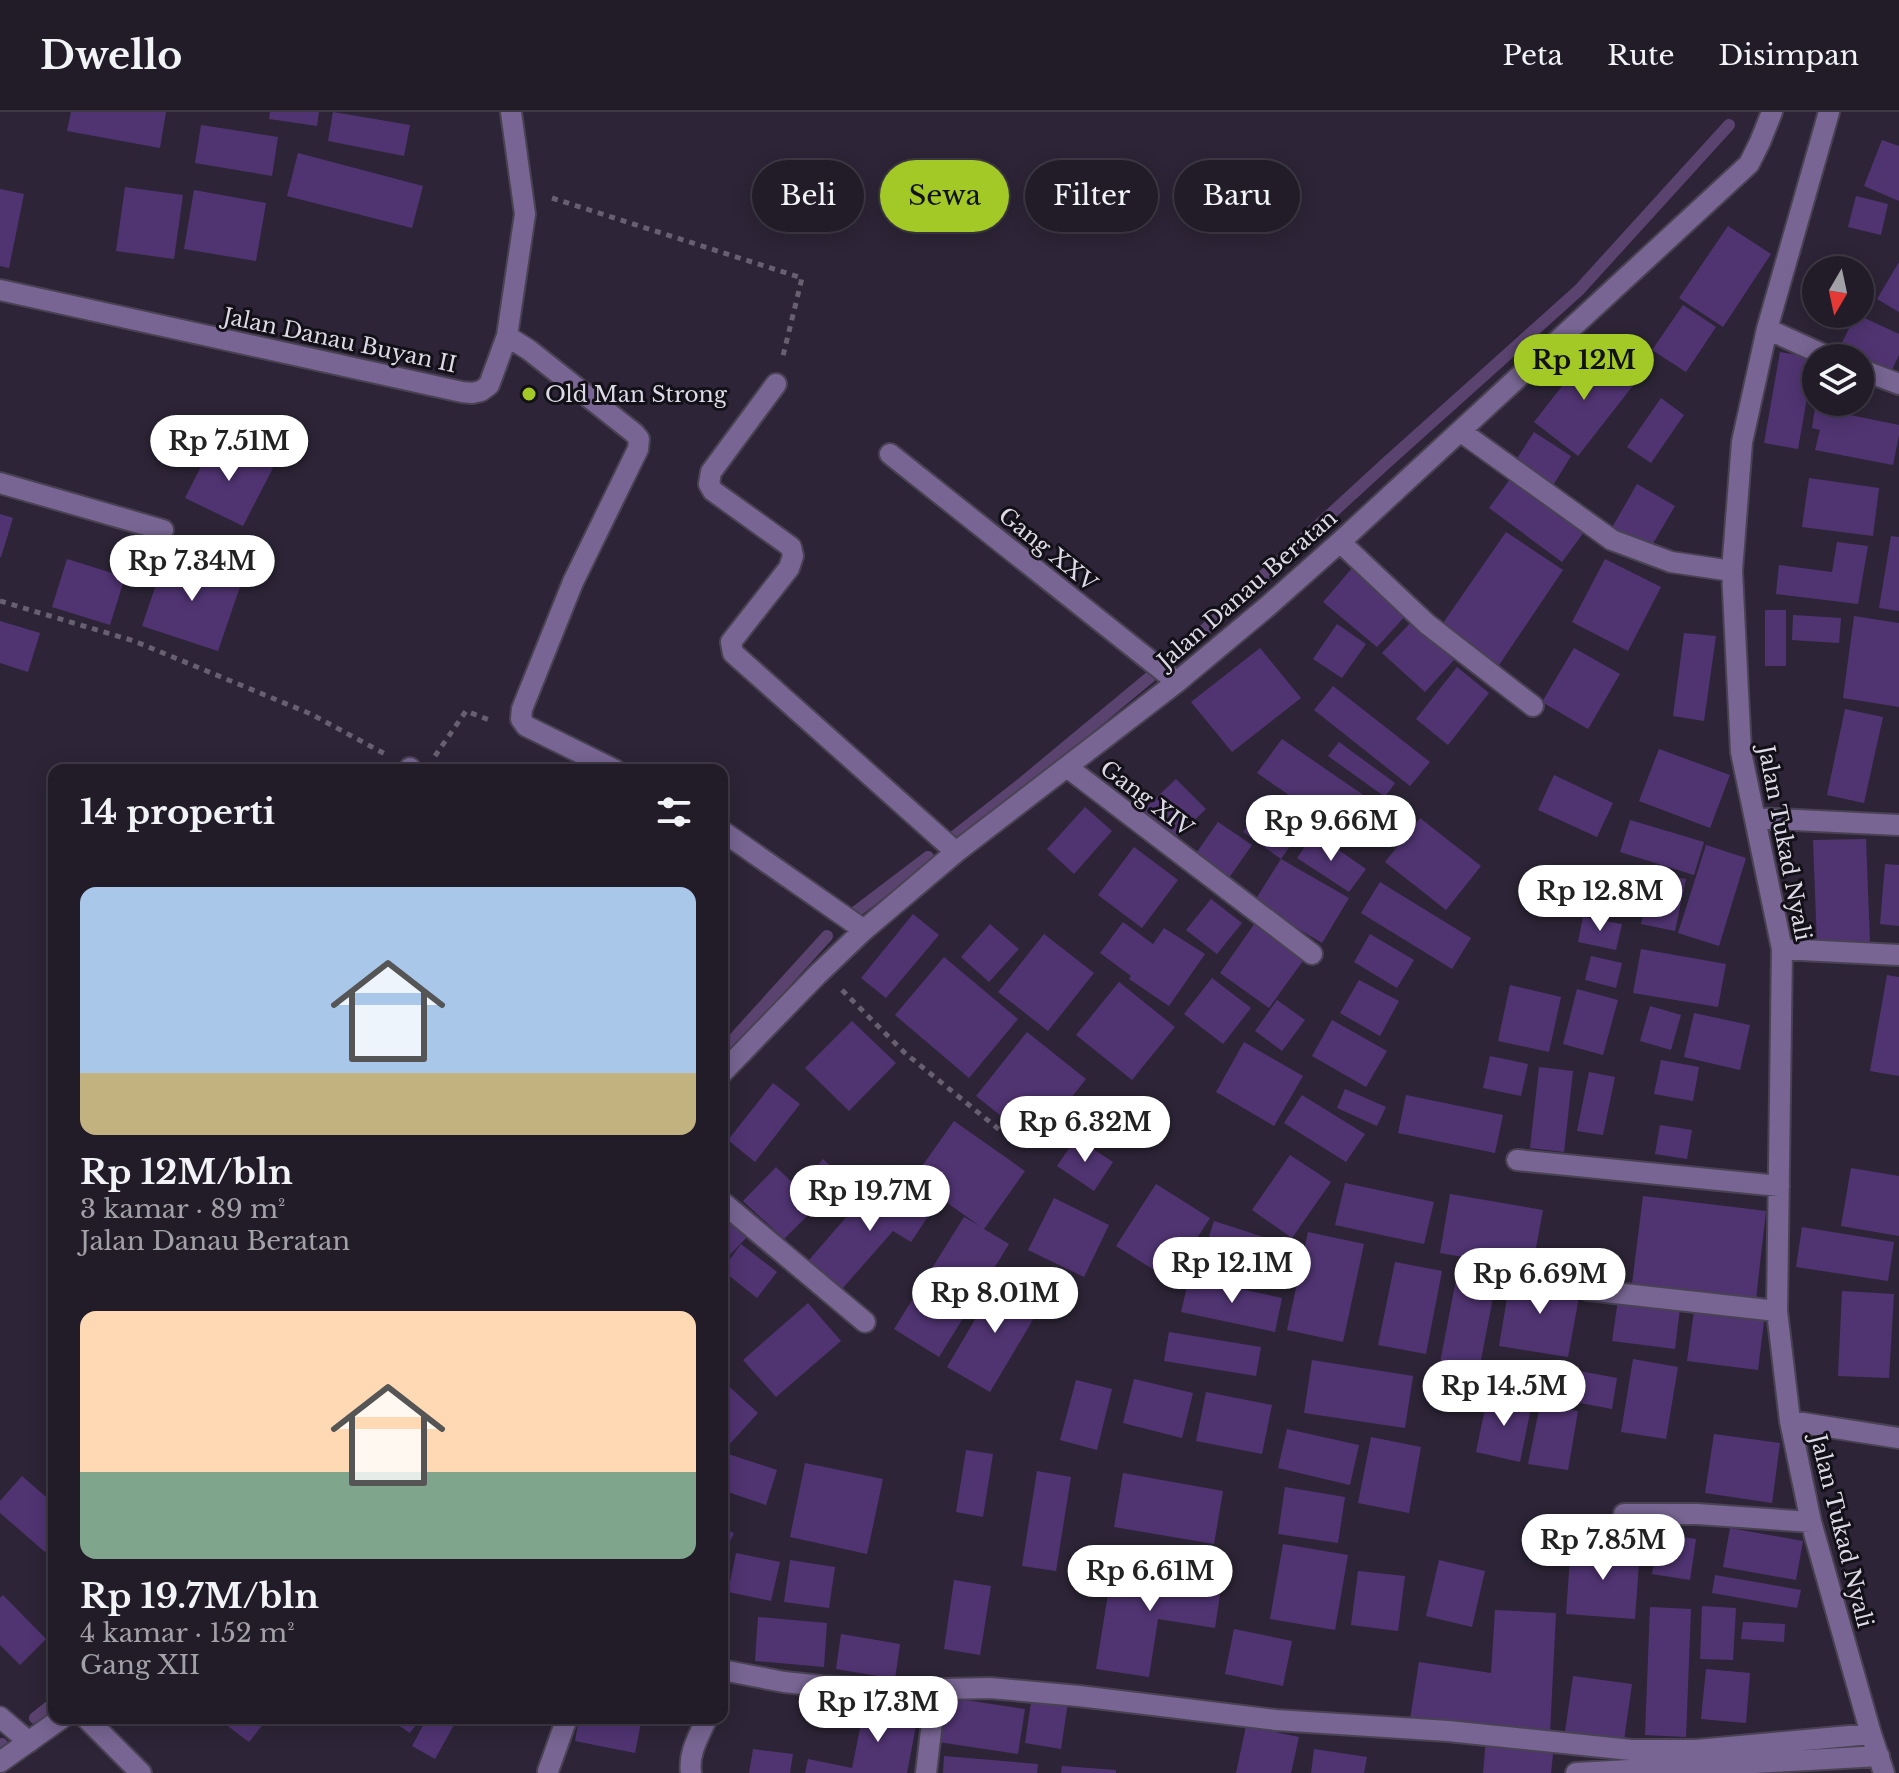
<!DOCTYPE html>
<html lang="id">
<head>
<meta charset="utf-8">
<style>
	:root { --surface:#221c29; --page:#2a2531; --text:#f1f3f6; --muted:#a2a1a8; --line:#3f3a46; --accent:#a3c926 }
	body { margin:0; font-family:"Libre Baskerville",serif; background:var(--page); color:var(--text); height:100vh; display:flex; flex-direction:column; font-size:30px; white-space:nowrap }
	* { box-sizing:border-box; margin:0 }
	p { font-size:26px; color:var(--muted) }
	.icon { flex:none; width:44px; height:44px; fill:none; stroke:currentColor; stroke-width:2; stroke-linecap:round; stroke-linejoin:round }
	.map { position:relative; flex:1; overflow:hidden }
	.sheet { position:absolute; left:48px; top:652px; width:680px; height:960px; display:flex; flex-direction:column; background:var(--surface); border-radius:16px; box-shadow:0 4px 20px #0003,0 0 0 2px var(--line) }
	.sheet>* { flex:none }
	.guide { position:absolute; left:752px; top:48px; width:760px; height:72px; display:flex; gap:16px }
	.needle { width:52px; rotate:189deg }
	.tools { position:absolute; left:1802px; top:144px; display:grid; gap:16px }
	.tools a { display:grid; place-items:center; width:72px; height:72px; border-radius:50%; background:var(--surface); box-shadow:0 4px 20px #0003,0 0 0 2px var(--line); font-size:40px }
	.price { position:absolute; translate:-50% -68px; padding:0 18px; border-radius:28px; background:#fff; color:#222; font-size:26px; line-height:52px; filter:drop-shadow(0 2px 4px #0008) }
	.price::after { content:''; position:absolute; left:50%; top:48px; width:24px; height:18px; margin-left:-12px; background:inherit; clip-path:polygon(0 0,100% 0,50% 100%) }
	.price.on { background:var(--accent); color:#111 }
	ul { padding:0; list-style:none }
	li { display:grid; align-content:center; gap:16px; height:424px; padding:0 32px }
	li span { display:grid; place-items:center; height:248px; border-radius:16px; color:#555 }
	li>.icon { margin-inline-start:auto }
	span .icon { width:144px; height:144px; fill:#fffc; stroke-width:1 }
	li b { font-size:34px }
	h2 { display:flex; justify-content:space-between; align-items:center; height:96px; padding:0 32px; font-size:34px }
	.chip { padding:0 28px; border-radius:36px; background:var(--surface); box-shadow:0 4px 20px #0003,0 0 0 2px var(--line); font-size:28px; line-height:72px }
	.chip.on { background:var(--accent); color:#111 }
	header { display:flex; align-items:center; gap:48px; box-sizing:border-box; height:112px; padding:0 40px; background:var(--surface); border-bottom:2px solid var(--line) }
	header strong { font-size:38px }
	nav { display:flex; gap:44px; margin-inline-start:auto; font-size:28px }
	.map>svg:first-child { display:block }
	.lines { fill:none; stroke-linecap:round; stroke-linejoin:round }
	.stream { stroke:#5b4370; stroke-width:12 }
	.building { fill:#503472 }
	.minor-casing { stroke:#494253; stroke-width:24 }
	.path { stroke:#676070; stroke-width:5; stroke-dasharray:6 6; stroke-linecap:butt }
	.minor { stroke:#786593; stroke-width:20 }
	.poi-dot { fill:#a3c926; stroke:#131018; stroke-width:3 }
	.labels { text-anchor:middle; stroke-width:6; stroke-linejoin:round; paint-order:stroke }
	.street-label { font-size:22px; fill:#ded9e6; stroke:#131018 }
	.poi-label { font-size:22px; fill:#ded9e6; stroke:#131018; text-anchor:start }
</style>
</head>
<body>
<header>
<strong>Dwello</strong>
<nav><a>Peta</a><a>Rute</a><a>Disimpan</a></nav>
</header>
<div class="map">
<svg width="1899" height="1661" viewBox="0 0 1899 1661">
	<rect width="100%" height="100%" fill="#2d2537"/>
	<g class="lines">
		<path class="stream" d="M1174,546L1384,353L1579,178L1729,13
			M946,731L1020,673L1150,565
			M845,808L928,745
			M722,940L827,824
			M35,1606L54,1591
			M0,1634L2,1632"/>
	</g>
	<path class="building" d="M71,0H166L160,36L67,19Z
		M270,0H319L317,14L269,7Z
		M333,0L410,13L404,44L328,29Z
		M201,13L278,25L272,64L195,51Z
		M1882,28L1899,34V89L1864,74Z
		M298,41L423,74L412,116L287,84Z
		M125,75L183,83L174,147L116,139Z
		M0,77L24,82L9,156L0,154Z
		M194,78L266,91L256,149L184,137Z
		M1856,84L1888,92L1881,123L1848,115Z
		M1728,114L1771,142L1723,215L1679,186Z
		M1899,150V200L1877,187Z
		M1683,193L1716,215L1686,260L1652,238Z
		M1856,202L1899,222V243L1888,266L1860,252V246H1847L1837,241Z
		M1591,237L1635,271L1578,344L1534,310Z
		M1780,240L1814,246L1798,337L1764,331Z
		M1661,286L1684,303L1651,351L1627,335Z
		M1816,290H1852L1850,303L1899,313V323L1893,353L1815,338L1820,318L1812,316Z
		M1534,320L1571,344L1552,375L1514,351Z
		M215,327L273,356L243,414L185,386Z
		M1513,363L1587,416L1562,450L1489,396Z
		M1809,366L1879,376L1873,424L1802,415Z
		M1637,372L1675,394L1648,440L1610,419Z
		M0,402L13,406L1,445H0Z
		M1506,420L1563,458L1499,553L1441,514Z
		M1891,424L1899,425V499L1879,496Z
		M1837,430L1868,434L1858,492L1776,482L1779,453L1832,460Z
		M166,443L242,469L218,539L142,514Z
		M67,447L125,465L110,513L52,495Z
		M1605,447L1661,475L1628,539L1572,510Z
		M1353,455L1408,501L1377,535L1323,490Z
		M1765,498H1786V554H1765Z
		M1793,503L1841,506L1839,531L1792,528Z
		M1854,504L1899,511V595L1843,586Z
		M0,509L40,521L28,560L0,551Z
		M1412,509L1454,548L1425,580L1382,541Z
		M1337,512L1366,532L1342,566L1313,547Z
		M1684,521L1716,524L1704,609L1673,604Z
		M1260,536L1301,586L1232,640L1191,590Z
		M1574,536L1620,562L1588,617L1542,590Z
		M1457,555L1489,581L1448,633L1416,607Z
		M1333,574L1430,650L1410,674L1314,598Z
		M1845,597L1883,605L1864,691L1827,683Z
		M1282,627L1375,691L1352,726L1257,661Z
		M1339,630L1395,671L1385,685L1328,644Z
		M1659,637L1730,663L1710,716L1639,689Z
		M1554,663L1613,691L1597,725L1538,698Z
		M1176,667L1206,697L1171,731L1141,700Z
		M1265,689L1303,716L1281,747L1243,720Z
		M1085,695L1112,719L1074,762L1047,737Z
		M1420,706L1481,754L1446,798L1385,750Z
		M1630,708L1704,730L1694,763L1620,740Z
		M1218,710L1252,733L1226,770L1192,747Z
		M1314,721L1366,757L1349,780L1297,746Z
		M1866,727L1870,831L1817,833L1813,728Z
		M1706,733L1746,746L1719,834L1678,821Z
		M1134,735L1178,768L1142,816L1098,783Z
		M1281,747L1349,786L1322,831L1254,790Z
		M1885,752L1899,753V814L1880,812Z
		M1652,760L1686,767L1675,819L1641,812Z
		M1380,770L1471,826L1452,857L1361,801Z
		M1211,787L1242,811L1217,842L1186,818Z
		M913,802L939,823L886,886L861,866Z
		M1583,805L1622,812L1616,838L1578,830Z
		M1123,810L1153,832L1164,816L1205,842L1169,894L1129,867L1131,864L1100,841Z
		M1255,811L1305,846L1269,896L1220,861Z
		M990,812L1019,837L989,870L961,845Z
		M1044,822L1094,861L1048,919L998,880Z
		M1370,822L1414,848L1397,876L1354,850Z
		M1641,837L1726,852L1718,895L1633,881Z
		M1591,844L1622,851L1616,876L1585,868Z
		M944,845L1018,907L969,966L895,903Z
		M1887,863L1899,865V964L1870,959Z
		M1212,866L1251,896L1223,932L1184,902Z
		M1359,868L1399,889L1380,924L1340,901Z
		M1119,870L1175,915L1132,968L1076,923Z
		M1510,873L1561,885L1549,940L1498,929Z
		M1577,877L1618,888L1603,943L1563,932Z
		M1277,888L1305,908L1282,939L1255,919Z
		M1650,894L1681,903L1671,938L1640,929Z
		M1694,901L1750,913L1740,958L1684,945Z
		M1332,908L1387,939L1366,975L1312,944Z
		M852,909L896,951L849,999L805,956Z
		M1027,920L1086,967L1035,1031L976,984Z
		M1244,930L1303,964L1274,1014L1216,980Z
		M1490,944L1528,952L1521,984L1483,976Z
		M1661,948L1699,955L1693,989L1654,982Z
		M1539,955L1573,959L1564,1040L1530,1036Z
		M1589,960L1615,965L1603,1023L1577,1019Z
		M773,971L800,992L755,1050L728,1028Z
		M1345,977L1386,995L1377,1014L1337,996Z
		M1302,983L1365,1022L1346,1050L1284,1011Z
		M1406,983L1503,1003L1495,1041L1398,1021Z
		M954,1009L1025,1059L984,1117L1009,1132L939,1245L894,1217L964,1105L980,1114L913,1067Z
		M1660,1013L1692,1018L1687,1047L1655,1042Z
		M1076,1026L1113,1050L1094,1079L1057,1054Z
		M1290,1043L1331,1070L1292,1126L1252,1098Z
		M823,1047L854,1075L830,1103L803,1080L817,1094L784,1127L743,1089L776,1055L798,1076Z
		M1851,1056L1899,1064V1124L1841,1114Z
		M1345,1071L1434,1090L1424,1132L1335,1113Z
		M1156,1072L1210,1106L1170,1168L1116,1134Z
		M905,1073L935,1094L911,1130L893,1119L842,1177L809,1148L868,1080L888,1097Z
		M1450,1082L1543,1098L1532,1157L1440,1141Z
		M1643,1084L1766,1099L1756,1187L1632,1172Z
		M1054,1086L1109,1113L1084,1165L1028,1138Z
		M722,1101L747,1125L722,1151Z
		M1214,1109L1294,1135L1282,1169L1203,1143Z
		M1802,1115L1894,1130L1888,1169L1796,1155Z
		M1308,1120L1364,1132L1343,1230L1287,1218Z
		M741,1132L777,1160L757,1186L722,1158Z
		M1395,1150L1442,1159L1426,1242L1378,1233Z
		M1459,1152L1498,1160L1473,1289L1434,1282Z
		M1511,1162L1581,1174L1568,1245L1499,1234Z
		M1000,1165L1043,1191L990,1280L947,1255Z
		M1189,1166L1282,1186L1275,1220L1181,1200Z
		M1842,1179L1894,1182L1889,1266L1838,1264Z
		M1618,1188L1680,1196L1675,1237L1612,1229Z
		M808,1191L841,1229L776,1285L743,1248Z
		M1695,1192L1765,1201L1758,1258L1687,1249Z
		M1169,1220L1261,1235L1256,1264L1164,1249Z
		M1633,1247L1678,1255L1666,1327L1621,1320Z
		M1312,1248L1413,1264L1405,1316L1304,1301Z
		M1542,1252L1617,1266L1612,1297L1537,1283Z
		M1134,1267L1193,1281L1182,1326L1123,1311Z
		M722,1268L758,1301L727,1335L722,1330Z
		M1076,1268L1112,1277L1097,1338L1060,1328Z
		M1206,1280L1272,1293L1262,1342L1196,1329Z
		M1488,1282L1532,1291L1520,1350L1476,1340Z
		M1540,1293L1578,1299L1568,1358L1528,1352Z
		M1287,1317L1359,1333L1350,1373L1278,1356Z
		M1714,1322L1780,1331L1772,1391L1705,1381Z
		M1371,1325L1421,1335L1409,1401L1358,1391Z
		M966,1338L993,1342L983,1405L956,1400Z
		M722,1340L777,1358L766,1393L722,1378Z
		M805,1351L883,1367L867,1442L790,1425Z
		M1037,1359L1071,1365L1056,1459L1022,1454Z
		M1123,1361L1223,1379L1214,1432L1114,1415Z
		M22,1364L54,1392V1430L45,1440L0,1401V1389Z
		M1285,1375L1345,1385L1338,1431L1278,1422Z
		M722,1416L734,1421L722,1447Z
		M1730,1416L1803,1429L1796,1468L1723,1455Z
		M1658,1421L1696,1427L1690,1468L1652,1462Z
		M1283,1432L1348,1443L1335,1518L1270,1507Z
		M1571,1432L1640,1437L1635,1507L1566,1502Z
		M736,1441L780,1450L771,1489L728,1480Z
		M790,1448L835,1455L829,1496L784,1490Z
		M1439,1448L1485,1459L1472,1515L1426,1504Z
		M1113,1450L1222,1469L1215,1516L1158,1507L1149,1565L1096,1557Z
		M1358,1459L1405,1464L1398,1519L1351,1513Z
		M1715,1463L1801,1478L1797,1496L1712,1481Z
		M954,1468L991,1474L980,1543L944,1537Z
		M3,1483L46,1527L20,1553L0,1533V1486Z
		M1702,1494L1736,1496L1733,1548L1700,1547Z
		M1650,1495L1691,1497L1686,1625L1645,1623Z
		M1495,1498L1556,1501L1550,1621L1490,1617L1410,1607L1419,1550L1491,1561Z
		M758,1505L827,1511L824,1555L755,1549Z
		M1743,1510L1785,1512L1784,1530L1741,1527Z
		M1234,1517L1292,1529L1283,1574L1225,1562Z
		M841,1522L900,1532L895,1567L836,1557Z
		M1706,1557L1750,1561L1746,1611L1701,1607Z
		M1573,1564L1632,1572L1623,1635L1564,1627Z
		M1032,1584L1068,1590L1061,1637L1025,1631Z
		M945,1585L1025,1597L1018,1642L938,1630Z
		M865,1592L918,1603L907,1661H805L808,1647L852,1656Z
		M217,1606H268L249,1630Z
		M387,1606H421L410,1621Z
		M427,1606H458L435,1647L412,1634Z
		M579,1606H642L635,1641L575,1629Z
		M1246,1614L1299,1625L1291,1661H1236Z
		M1486,1627L1554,1633L1551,1661H1483Z
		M753,1637L793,1642L790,1661H749Z
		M1314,1637L1367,1645L1364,1661H1311Z
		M944,1644L1038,1652L1037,1661H943Z
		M1062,1654L1116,1658V1661H1061Z"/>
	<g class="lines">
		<g class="minor-casing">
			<path id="minor" d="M1829,0L1767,217L1742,330L1732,459L1741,640L1782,837L1777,1199L1790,1309L1811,1410L1871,1622L1884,1661
				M0,178L462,280L472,281L481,279L489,273L507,224L525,102L511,0
				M1767,217L1831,246
				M507,224L529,238L634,321L639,327L638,337L573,470L522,597L521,607L526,614L615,658
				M1860,257L1899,272
				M776,272L711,360L709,372L713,379L791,435L793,444L789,456L731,530L733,541L956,740
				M1460,319L1612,428L1671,450L1732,459
				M890,342L1177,570
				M0,371L163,418
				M1340,430L1427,512L1533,594
				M1067,655L1312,842
				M409,658L410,656
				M1755,706L1899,713
				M722,719L864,818
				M1782,837L1899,843
				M722,961L817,863L864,818L956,740L1177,570L1268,494L1340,430L1749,52L1760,30L1772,0
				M1517,1048L1779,1074
				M722,1090L865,1210
				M1588,1178L1777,1199
				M1790,1309L1899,1326
				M1624,1402H1697L1811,1410
				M722,1558L784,1570L822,1574L900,1578L990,1576L1079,1584L1276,1608L1448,1619L1631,1638H1696L1871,1622
				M0,1605L29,1630
				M86,1606L141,1661
				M0,1650L62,1606
				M548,1659L567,1606
				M691,1661C688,1641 699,1624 707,1606
				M926,1661L936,1577
				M1576,1661L1879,1644"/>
		</g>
		<path class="path" d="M552,86L802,166L783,244
			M0,489L134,529L311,602L385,642
			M435,644L466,599L492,609
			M842,878L905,941L1001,1019"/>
		<use href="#minor" class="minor"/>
	</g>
	<circle class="poi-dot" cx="529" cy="282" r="8"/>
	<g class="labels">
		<g class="street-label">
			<text transform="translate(340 228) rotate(12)" y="8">Jalan Danau Buyan II</text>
			<text transform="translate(1048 437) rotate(39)" y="8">Gang XXV</text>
			<text transform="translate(1247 477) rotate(-41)" y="8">Jalan Danau Beratan</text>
			<text transform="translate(1147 686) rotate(37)" y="8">Gang XIV</text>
			<text transform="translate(1785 731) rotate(79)" y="8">Jalan Tukad Nyali</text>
			<text transform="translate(1842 1419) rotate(76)" y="8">Jalan Tukad Nyali</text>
		</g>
		<g class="poi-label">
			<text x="545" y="290">Old Man Strong</text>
		</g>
	</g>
</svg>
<div class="tools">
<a><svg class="needle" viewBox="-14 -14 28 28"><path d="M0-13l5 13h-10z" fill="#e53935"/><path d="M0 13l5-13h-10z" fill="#a2a1a8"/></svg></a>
<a><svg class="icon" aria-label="layers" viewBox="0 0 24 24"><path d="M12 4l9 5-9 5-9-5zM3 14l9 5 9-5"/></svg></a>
</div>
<b class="price on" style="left:1584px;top:290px">Rp 12M</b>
<b class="price" style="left:229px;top:371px">Rp 7.51M</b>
<b class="price" style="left:192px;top:491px">Rp 7.34M</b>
<b class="price" style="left:1331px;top:751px">Rp 9.66M</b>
<b class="price" style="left:1600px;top:821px">Rp 12.8M</b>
<b class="price" style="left:1085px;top:1052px">Rp 6.32M</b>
<b class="price" style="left:870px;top:1121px">Rp 19.7M</b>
<b class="price" style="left:1232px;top:1193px">Rp 12.1M</b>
<b class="price" style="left:1540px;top:1204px">Rp 6.69M</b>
<b class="price" style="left:995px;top:1223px">Rp 8.01M</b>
<b class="price" style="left:1504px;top:1316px">Rp 14.5M</b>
<b class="price" style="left:1603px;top:1470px">Rp 7.85M</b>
<b class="price" style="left:1150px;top:1501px">Rp 6.61M</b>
<b class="price" style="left:878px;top:1632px">Rp 17.3M</b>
<div class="guide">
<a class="chip">Beli</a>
<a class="chip on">Sewa</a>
<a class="chip">Filter</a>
<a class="chip">Baru</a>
</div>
<section class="sheet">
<h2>14 properti<svg class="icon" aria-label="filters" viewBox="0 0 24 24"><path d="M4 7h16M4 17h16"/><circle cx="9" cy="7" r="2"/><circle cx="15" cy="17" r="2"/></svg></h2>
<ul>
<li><span style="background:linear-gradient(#a9c7e8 75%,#c2b280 0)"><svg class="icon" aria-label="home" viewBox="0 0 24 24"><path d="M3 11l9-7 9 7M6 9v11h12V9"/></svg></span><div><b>Rp 12M/bln</b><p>3 kamar · 89 m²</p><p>Jalan Danau Beratan</p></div></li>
<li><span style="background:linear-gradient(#ffd9b3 65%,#7fa58c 0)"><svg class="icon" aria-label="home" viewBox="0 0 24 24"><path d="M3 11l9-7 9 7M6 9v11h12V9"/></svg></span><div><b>Rp 19.7M/bln</b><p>4 kamar · 152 m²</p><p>Gang XII</p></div></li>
</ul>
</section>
</div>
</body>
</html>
